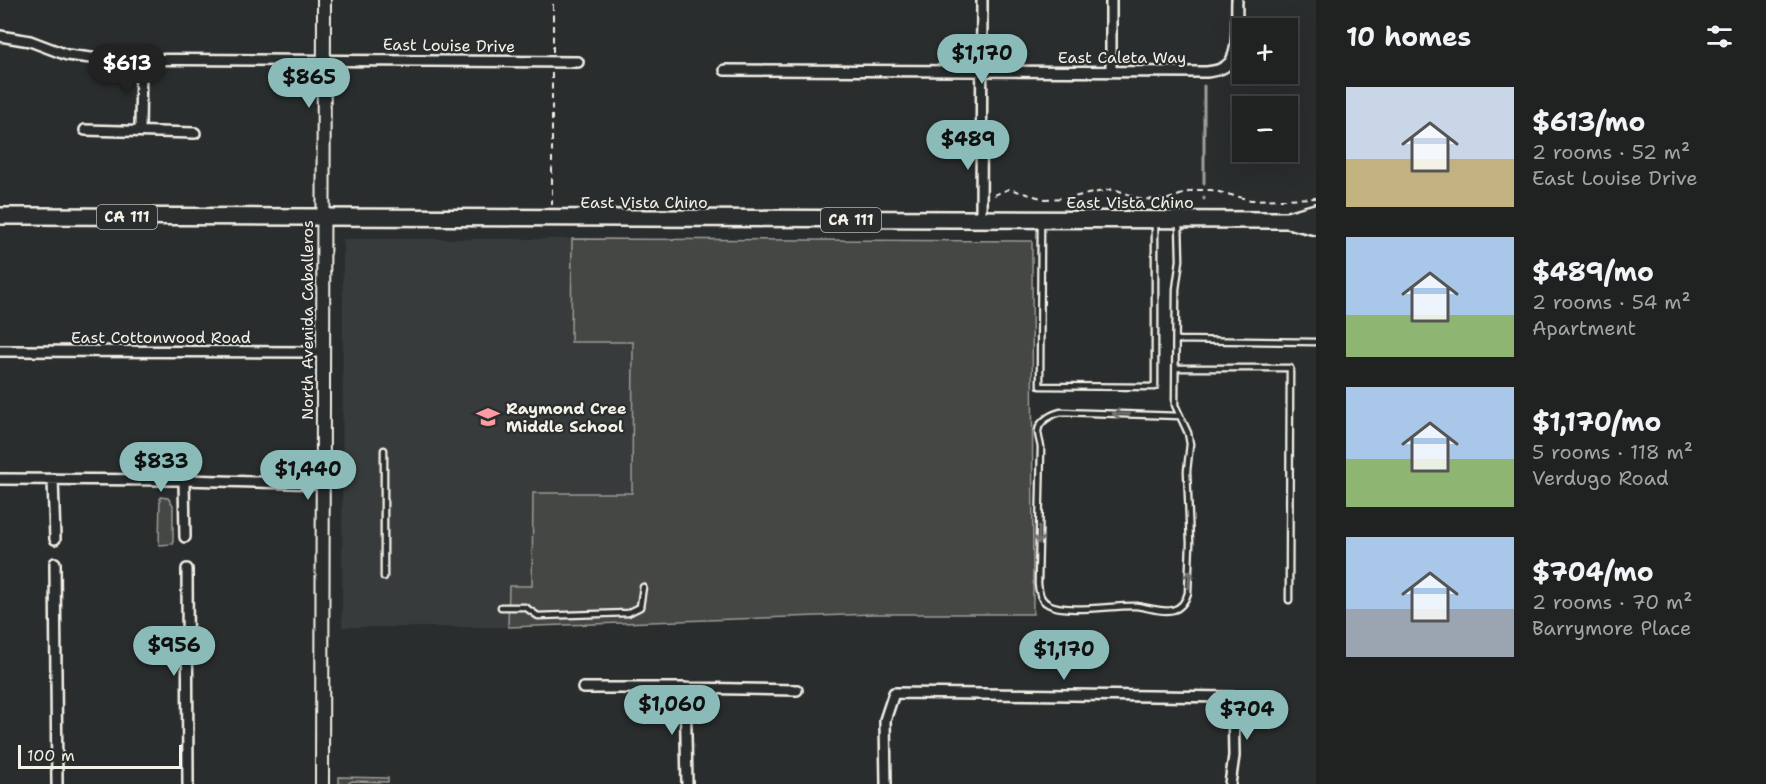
<!DOCTYPE html>
<html lang="en">
<head>
<meta charset="utf-8">
<style>
	:root { --surface:#202222; --page:#282a2a; --text:#f1f3f6; --muted:#a2a4a5; --line:#3d3f40; --accent:#8bbbb9 }
	body { margin:0; font-family:"Shantell Sans",sans-serif; background:var(--page); color:var(--text); height:100vh; display:flex; flex-direction:column; font-size:22px; white-space:nowrap }
	* { box-sizing:border-box; margin:0 }
	p { font-size:20px; color:var(--muted) }
	.icon { flex:none; width:33px; height:33px; fill:none; stroke:currentColor; stroke-width:2; stroke-linecap:round; stroke-linejoin:round }
	.map { position:relative; flex:1; overflow:hidden }
	.panel { display:flex; flex-direction:column; background:var(--surface); width:450px }
	.panel>* { flex:none }
	.fabs { position:absolute; left:1232px; top:18px; display:grid; gap:12px }
	.fabs a { display:grid; place-items:center; width:66px; height:66px; border-radius:0px; background:var(--surface); box-shadow:0 6px 24px #0002,0 0 0 2px var(--line); font-size:30px }
	.scale { position:absolute; left:18px; bottom:15px; width:164px; box-sizing:border-box; padding-left:6px; border:3px solid #f4f1e8; border-top:0; font-size:16px; line-height:21px; white-space:nowrap; color:#f4f1e8; -webkit-text-stroke:4px #2a2d2e; paint-order:stroke }
	.price { position:absolute; translate:-50% -51px; padding:0 14px; border-radius:21px; background:var(--accent); color:#111; font-size:20px; line-height:39px; filter:drop-shadow(0 2px 3px #0008) }
	.price::after { content:''; position:absolute; left:50%; top:36px; width:18px; height:14px; margin-left:-9px; background:inherit; clip-path:polygon(0 0,100% 0,50% 100%) }
	.price.on { background:#222; color:#fff }
	ul { padding:0; list-style:none }
	li { display:flex; align-items:center; gap:18px; height:150px; padding:0 30px }
	li span { display:grid; place-items:center; flex:none; width:168px; height:120px; border-radius:0px; color:#555 }
	li>.icon { margin-inline-start:auto }
	span .icon { width:72px; height:72px; fill:#fffc; stroke-width:1 }
	li b { font-size:26px }
	h2 { display:flex; justify-content:space-between; align-items:center; height:72px; padding:0 30px; font-size:26px }
	main { display:flex; flex:1; min-height:0 }
	.map>svg:first-child { display:block }
	.built { fill:#373a3a }
	.green { fill:#444645; stroke:#9c9c96; stroke-width:1.5 }
	.lines { fill:none; stroke-linecap:round; stroke-linejoin:round }
	.stream { stroke:#9f9f9a; stroke-width:3 }
	.service-casing { stroke:#f4f1e8; stroke-width:9 }
	.minor-casing { stroke:#f4f1e8; stroke-width:14 }
	.tertiary-casing { stroke:#f4f1e8; stroke-width:16 }
	.primary-casing { stroke:#f4f1e8; stroke-width:20 }
	.path { stroke:#f4f1e8; stroke-width:2; stroke-dasharray:6 4.5; stroke-linecap:butt }
	.service { stroke:#2a2d2e; stroke-width:4.5 }
	.minor { stroke:#2a2d2e; stroke-width:9 }
	.tertiary { stroke:#2a2d2e; stroke-width:12 }
	.primary { stroke:#2a2d2e; stroke-width:15 }
	.oneway { stroke:#71726f }
	.labels { text-anchor:middle; stroke-width:4.5; stroke-linejoin:round; paint-order:stroke }
	.shield { fill:#2a2d2e; stroke:#b7b6b0; stroke-width:1.5 }
	.shield-label { font-size:15px; font-weight:bold; fill:#f4f1e8 }
	.street-label { font-size:16px; fill:#f4f1e8; stroke:#2a2d2e }
	.poi-label { font-size:16px; font-weight:bold; fill:#f4f1e8; stroke:#2a2d2e; text-anchor:start }
</style>
</head>
<body>
<main>
<div class="map">
<svg width="1316" height="784" viewBox="0 0 1316 784">
	<rect width="100%" height="100%" fill="#2a2d2e"/>
	<filter id="ink" filterUnits="userSpaceOnUse"><feTurbulence type="fractalNoise" baseFrequency=".0167" numOctaves="2"/><feDisplacementMap in="SourceGraphic" scale="12" xChannelSelector="R" yChannelSelector="G"/><feConvolveMatrix kernelMatrix="1 2 1 2 8 2 1 2 1" color-interpolation-filters="sRGB"/></filter>
	<g filter="url(#ink)">
		<path class="built" d="M343,239H572L571,342H633L632,493L532,586H509L508,627H342Z"/>
		<path class="green" d="M572,239L1032,241L1033,614H873L508,627L509,586H532L533,493H632L633,342H571Z
			M160,497L168,498L173,505V544L159,545Z
			M339,777L388,778V782L352,781L347,784H339Z"/>
		<g class="lines">
			<path class="stream" d="M1204,183V86
				M1204,197V199"/>
			<g class="service-casing">
				<path id="service" d="M1041,222L1040,386L1155,387V223
					M1176,340L1316,342
					M1176,368H1290L1289,600
					M1179,416L1061,412C1052,414 1039,421 1038,431C1038,436 1040,442 1041,447L1038,584C1039,592 1040,600 1048,604C1066,614 1114,605 1136,606C1147,607 1162,613 1173,610C1181,608 1186,600 1188,593L1190,543L1187,471L1190,444L1188,433L1175,405L1176,289L1180,260L1179,223
					M384,450V577
					M501,607H525L538,616L628,613L640,607L643,587"/>
			</g>
			<g class="minor-casing">
				<path id="minor" d="M0,36L30,41L67,55L99,59L578,62
					M725,70L1206,72C1214,71 1223,70 1229,63C1240,51 1236,16 1237,0
					M1111,72V0
					M85,130L195,133
					M140,131L141,59
					M981,220L982,0
					M0,351L322,352
					M0,479L184,480L323,484
					M53,479L55,539
					M184,480L185,537
					M55,563L57,784
					M187,569L188,784
					M583,688H685L797,690
					M685,688L687,784
					M886,784L885,720L894,693L1233,697L1234,756L1230,784"/>
			</g>
			<g class="tertiary-casing">
				<path id="tertiary" d="M322,784L324,0"/>
			</g>
			<g class="primary-casing">
				<path id="primary" d="M0,216C429,219 858,220 1288,220L1316,227
					M1288,220L1316,212"/>
			</g>
			<path class="path" d="M553,52V0
				M994,195L1009,189L1045,199L1067,198L1114,189L1141,199L1166,200L1194,190H1211L1251,200L1316,198
				M552,205V73"/>
			<use href="#service" class="service"/>
			<use href="#minor" class="minor"/>
			<use href="#tertiary" class="tertiary"/>
			<use href="#primary" class="primary"/>
		</g>
		<defs><path id="oneway-shaft" d="M-6 0H5M1.5-3L5.5 0L1.5 3" fill="none" stroke-width="1.6" stroke-linecap="round" stroke-linejoin="round" transform="scale(1.5)"/></defs>
		<g class="oneway">
			<use href="#oneway-shaft" transform="translate(1121 414) rotate(-178)"/>
			<use href="#oneway-shaft" transform="translate(1039 535) rotate(92)"/>
			<use href="#oneway-shaft" transform="translate(1189 579) rotate(-87)"/>
		</g>
	</g>
	<defs>
		<g id="school-bare" transform="scale(1.8)"><path d="M0-5L7-2L0 1L-7-2ZM-4 1L0 2.5L4 1V4Q0 6-4 4Z" fill="#ff9aa2" stroke="#2a2d2e" stroke-width="2.5" paint-order="stroke"/></g>
	</defs>
	<g fill-rule="evenodd">
		<use href="#school-bare" x="488" y="417"/>
	</g>
	<g class="labels">
		<g class="shield">
			<rect x="97" y="205" width="60" height="24" rx="4.5"/>
			<rect x="821" y="208" width="60" height="24" rx="4.5"/>
		</g>
		<g class="shield-label">
			<text x="127" y="222">CA 111</text>
			<text x="851" y="225">CA 111</text>
		</g>
		<g class="street-label">
			<text transform="translate(449 45) rotate(1)" y="6">East Louise Drive</text>
			<text x="1122" y="63">East Caleta Way</text>
			<text x="644" y="208">East Vista Chino</text>
			<text x="1130" y="208">East Vista Chino</text>
			<text transform="translate(307 320) rotate(-90)" y="6">North Avenida Caballeros</text>
			<text x="161" y="343">East Cottonwood Road</text>
		</g>
		<g class="poi-label">
			<text x="506" y="414">Raymond Cree<tspan x="506" dy="18">Middle School</tspan></text>
		</g>
	</g>
</svg>
<div class="fabs">
<a>+</a>
<a>−</a>
</div>
<div class="scale">100 m</div>
<b class="price" style="left:982px;top:85px">$1,170</b>
<b class="price on" style="left:127px;top:95px">$613</b>
<b class="price" style="left:309px;top:109px">$865</b>
<b class="price" style="left:968px;top:171px">$489</b>
<b class="price" style="left:161px;top:493px">$833</b>
<b class="price" style="left:308px;top:501px">$1,440</b>
<b class="price" style="left:174px;top:677px">$956</b>
<b class="price" style="left:1064px;top:681px">$1,170</b>
<b class="price" style="left:672px;top:736px">$1,060</b>
<b class="price" style="left:1247px;top:741px">$704</b>
</div>
<section class="panel">
<h2>10 homes<svg class="icon" aria-label="filters" viewBox="0 0 24 24"><path d="M4 7h16M4 17h16"/><circle cx="9" cy="7" r="2"/><circle cx="15" cy="17" r="2"/></svg></h2>
<ul>
<li><span style="background:linear-gradient(#c9d6e8 60%,#c2b280 0)"><svg class="icon" aria-label="home" viewBox="0 0 24 24"><path d="M3 11l9-7 9 7M6 9v11h12V9"/></svg></span><div><b>$613/mo</b><p>2 rooms · 52 m²</p><p>East Louise Drive</p></div></li>
<li><span style="background:linear-gradient(#a9c7e8 65%,#8fb573 0)"><svg class="icon" aria-label="home" viewBox="0 0 24 24"><path d="M3 11l9-7 9 7M6 9v11h12V9"/></svg></span><div><b>$489/mo</b><p>2 rooms · 54 m²</p><p>Apartment</p></div></li>
<li><span style="background:linear-gradient(#a9c7e8 60%,#8fb573 0)"><svg class="icon" aria-label="home" viewBox="0 0 24 24"><path d="M3 11l9-7 9 7M6 9v11h12V9"/></svg></span><div><b>$1,170/mo</b><p>5 rooms · 118 m²</p><p>Verdugo Road</p></div></li>
<li><span style="background:linear-gradient(#a9c7e8 60%,#9aa5b1 0)"><svg class="icon" aria-label="home" viewBox="0 0 24 24"><path d="M3 11l9-7 9 7M6 9v11h12V9"/></svg></span><div><b>$704/mo</b><p>2 rooms · 70 m²</p><p>Barrymore Place</p></div></li>
</ul>
</section>
</main>
</body>
</html>
